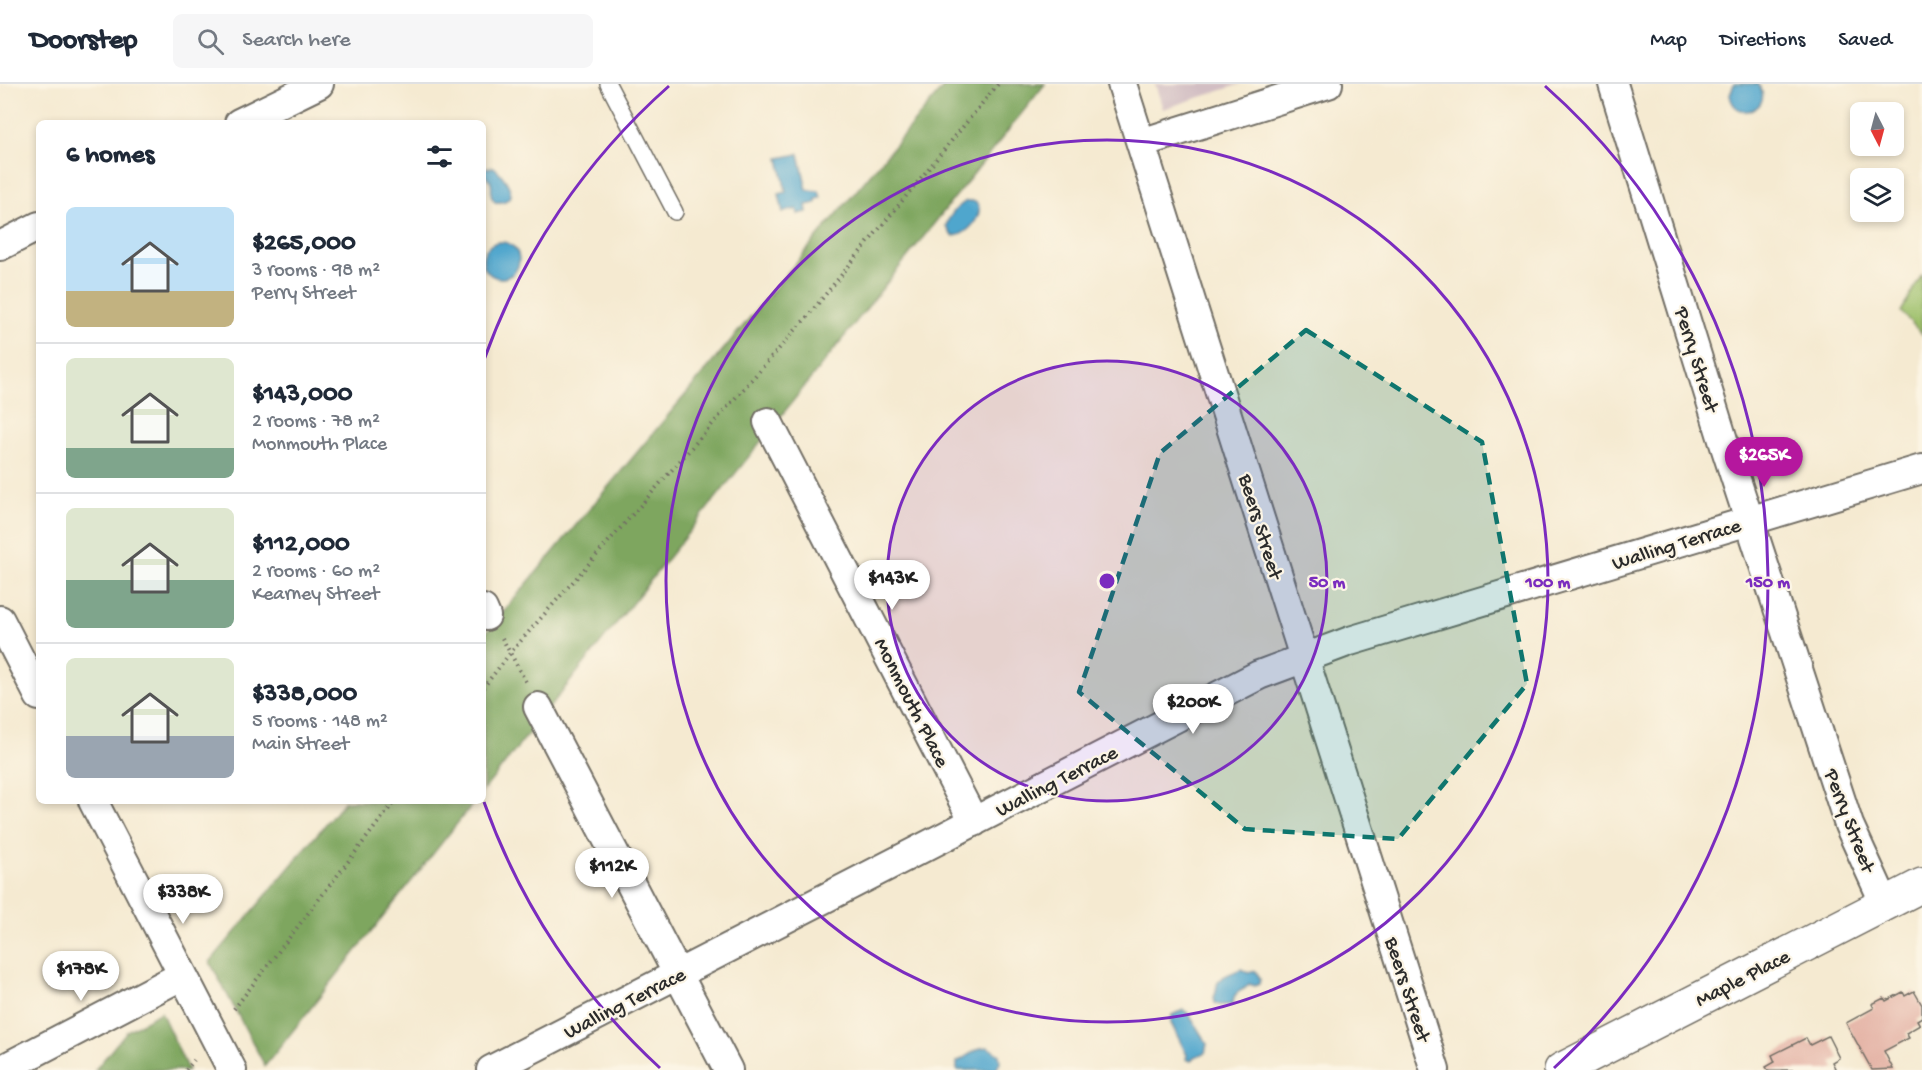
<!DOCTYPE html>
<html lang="en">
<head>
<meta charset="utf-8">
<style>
	:root { --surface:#fff; --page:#f6f6f7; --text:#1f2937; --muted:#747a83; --line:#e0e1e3; --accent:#b5179e }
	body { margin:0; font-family:"Gochi Hand",sans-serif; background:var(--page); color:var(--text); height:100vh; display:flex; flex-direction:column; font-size:22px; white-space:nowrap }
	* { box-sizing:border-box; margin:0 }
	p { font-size:20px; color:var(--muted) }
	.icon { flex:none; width:33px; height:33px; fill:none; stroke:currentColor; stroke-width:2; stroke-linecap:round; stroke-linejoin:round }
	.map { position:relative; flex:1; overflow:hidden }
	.details { position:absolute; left:36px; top:36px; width:450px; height:684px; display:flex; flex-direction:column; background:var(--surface); border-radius:9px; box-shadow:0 3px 9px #0003 }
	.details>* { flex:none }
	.needle { width:39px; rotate:174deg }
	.controls { position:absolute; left:1850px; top:18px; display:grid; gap:12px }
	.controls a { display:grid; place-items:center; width:54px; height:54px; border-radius:9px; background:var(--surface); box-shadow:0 3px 9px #0003; font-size:30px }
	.price { position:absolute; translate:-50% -51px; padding:0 14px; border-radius:21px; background:#fff; color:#222; font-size:20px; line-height:39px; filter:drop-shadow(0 2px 3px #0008) }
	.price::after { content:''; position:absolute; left:50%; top:36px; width:18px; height:14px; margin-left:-9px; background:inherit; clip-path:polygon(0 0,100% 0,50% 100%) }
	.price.on { background:var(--accent); color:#fff }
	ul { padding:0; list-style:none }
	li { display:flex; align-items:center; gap:18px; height:150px; padding:0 30px }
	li+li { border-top:2px solid var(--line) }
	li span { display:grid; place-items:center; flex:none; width:168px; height:120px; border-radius:9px; color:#555 }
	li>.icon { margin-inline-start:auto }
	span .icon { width:72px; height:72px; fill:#fffc; stroke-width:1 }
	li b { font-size:26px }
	h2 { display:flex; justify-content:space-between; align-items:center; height:72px; padding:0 30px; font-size:26px }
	header { display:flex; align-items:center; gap:36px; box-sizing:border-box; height:84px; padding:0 30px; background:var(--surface); border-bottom:2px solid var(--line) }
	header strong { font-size:28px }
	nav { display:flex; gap:33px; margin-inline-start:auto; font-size:21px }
	.search { width:420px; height:54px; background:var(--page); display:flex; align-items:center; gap:15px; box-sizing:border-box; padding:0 21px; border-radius:9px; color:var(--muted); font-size:22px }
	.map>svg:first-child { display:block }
	.industrial { fill:#d2bec3 }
	.green { fill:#9dc06a; stroke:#64764a; stroke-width:1.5 }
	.forest { fill:#7ea65e; stroke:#546844; stroke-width:1.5 }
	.water { fill:#50a6cd; stroke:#3e687c; stroke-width:1.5 }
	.building { fill:#e4b2a5 }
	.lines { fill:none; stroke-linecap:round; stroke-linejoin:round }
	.lane-casing { stroke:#726e65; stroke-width:18 }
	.street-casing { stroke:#726e65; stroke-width:32 }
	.primary-casing { stroke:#726e65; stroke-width:36 }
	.path { stroke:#726e65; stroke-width:4; stroke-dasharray:1.5 4.5; stroke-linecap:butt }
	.lane { stroke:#fff; stroke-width:15 }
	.street { stroke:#fff; stroke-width:28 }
	.primary { stroke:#fff; stroke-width:33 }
	.marked { fill:#0f766e; fill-opacity:0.2; stroke:#0f766e; stroke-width:4.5; stroke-dasharray:12 8; stroke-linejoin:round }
	.ring { fill:none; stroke:#7b2cbf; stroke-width:3 }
	.labels { text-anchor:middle; stroke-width:4.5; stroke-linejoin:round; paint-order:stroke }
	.street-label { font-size:21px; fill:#2b2b2b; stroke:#fcf5e5 }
	.centre { fill:#7b2cbf; stroke:#fcf5e5; stroke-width:3 }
	.ring-label { font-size:18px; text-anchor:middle; font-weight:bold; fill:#7b2cbf; stroke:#fcf5e5; stroke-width:4.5; stroke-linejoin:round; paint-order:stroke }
</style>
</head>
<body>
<header>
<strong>Doorstep</strong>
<div class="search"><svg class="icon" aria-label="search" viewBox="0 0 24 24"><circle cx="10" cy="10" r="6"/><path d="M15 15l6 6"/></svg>Search here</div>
<nav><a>Map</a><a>Directions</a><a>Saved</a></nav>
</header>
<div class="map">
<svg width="1922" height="986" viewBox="0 0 1922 986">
	<rect width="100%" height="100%" fill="#fcf5e5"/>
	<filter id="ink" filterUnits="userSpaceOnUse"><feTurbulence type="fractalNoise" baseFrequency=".0167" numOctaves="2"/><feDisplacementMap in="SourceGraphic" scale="12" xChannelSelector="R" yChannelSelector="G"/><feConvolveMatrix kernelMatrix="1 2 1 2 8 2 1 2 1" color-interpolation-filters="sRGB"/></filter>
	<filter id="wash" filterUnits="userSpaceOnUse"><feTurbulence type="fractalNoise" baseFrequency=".008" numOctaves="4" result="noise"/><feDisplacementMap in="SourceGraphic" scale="24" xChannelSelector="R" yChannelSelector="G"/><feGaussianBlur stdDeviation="1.35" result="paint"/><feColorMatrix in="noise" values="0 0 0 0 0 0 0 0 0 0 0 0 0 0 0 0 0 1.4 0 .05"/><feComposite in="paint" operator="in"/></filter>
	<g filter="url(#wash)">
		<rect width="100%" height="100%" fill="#f5ead1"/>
		<path class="industrial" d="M1155,0H1241L1163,25Z"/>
		<path class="green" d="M1922,190V250L1901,228Z"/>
		<path class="forest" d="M946,0H1045L483,707V552Z
			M345,717H475L265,982L210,878Z
			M161,928L188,986H95L127,947Z"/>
		<path class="water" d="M1734,0H1758C1776,24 1735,41 1730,11Z
			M799,70L807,106L819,107L821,114L816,115V119L806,121L807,128L798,130L797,125L783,128L779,110L786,108L779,74Z
			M483,82L487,84L494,83C502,90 511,102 511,112C505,118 502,119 495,118L491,112C492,102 493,97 483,90Z
			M966,117C993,114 973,153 952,152L946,142C949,131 957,123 966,117Z
			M483 176a18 18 0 1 1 36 0a18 18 0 1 1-36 0Z
			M1241,885L1248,889L1256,887L1260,895L1259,900L1255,902L1249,900C1241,911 1234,903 1233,921H1219L1215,919L1214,913C1218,908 1215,904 1218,898C1220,892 1235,888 1241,885Z
			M1183,926L1188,929L1207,960L1205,969L1194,973L1191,977L1186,975L1187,971L1171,939L1172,931Z
			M988,963L999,971L1000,978L996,986H957V978L980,964Z"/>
		<g id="blocks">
			<path class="building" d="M1914,907L1922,921V933L1917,936L1920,941L1906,949L1909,954L1884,967L1893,985L1872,986L1846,939L1874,924L1872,920L1884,914L1886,917L1903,908L1905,912Z
				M1828,952L1839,974L1832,978L1835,984L1832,986H1768L1766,983L1775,978L1772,971L1806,954L1810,961Z"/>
		</g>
	</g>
	<g filter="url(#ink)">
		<use href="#blocks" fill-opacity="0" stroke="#726e65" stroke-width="1.5"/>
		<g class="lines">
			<g class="lane-casing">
				<path id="lane" d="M608,0L675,128"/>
			</g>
			<g class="street-casing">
				<path id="street" d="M1122,0L1435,986
					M1613,0L1723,356L1849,741L1885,820
					M239,39L319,0
					M1141,59L1328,0
					M0,162L39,142
					M768,338L974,738
					M483,525L486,532
					M0,536L39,612
					M538,623L728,986
					M93,717L232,986
					M1,986L183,891
					M491,986L1259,591L1350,557L1922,385"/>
			</g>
			<g class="primary-casing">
				<path id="primary" d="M1561,986L1922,801"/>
			</g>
			<path class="path" d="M502,554L526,598
				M483,604L511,568L807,233L998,0
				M234,925L395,717
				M186,986L194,976"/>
			<use href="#lane" class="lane"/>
			<use href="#street" class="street"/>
			<use href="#primary" class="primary"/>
		</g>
	</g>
	<path class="marked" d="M1306,246L1482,358L1527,600L1398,755L1245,745L1079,608L1160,369Z"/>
	<circle cx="1107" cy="497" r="220" fill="#7b2cbf" fill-opacity=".12"/>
	<g class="ring">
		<circle cx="1107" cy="497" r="220"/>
		<circle cx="1107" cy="497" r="441"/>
		<path d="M660 984A661 661 0 0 1 484 718M484 276A661 661 0 0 1 669 2M1545 2A661 661 0 0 1 1554 984"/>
	</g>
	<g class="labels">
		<g class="street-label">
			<text transform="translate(1698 275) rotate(73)" y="7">Perry Street</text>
			<text transform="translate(1262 442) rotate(73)" y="7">Beers Street</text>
			<text transform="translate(1676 459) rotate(-17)" y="7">Walling Terrace</text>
			<text transform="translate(913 618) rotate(63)" y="7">Monmouth Place</text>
			<text transform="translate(1056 696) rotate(-27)" y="7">Walling Terrace</text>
			<text transform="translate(1851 736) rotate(69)" y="7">Perry Street</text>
			<text transform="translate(1742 893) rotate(-27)" y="7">Maple Place</text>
			<text transform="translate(1409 905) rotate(72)" y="7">Beers Street</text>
			<text transform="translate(624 918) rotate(-27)" y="7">Walling Terrace</text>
		</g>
	</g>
	<circle cx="1107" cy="497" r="9" class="centre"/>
	<g class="ring-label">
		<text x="1327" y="503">50 m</text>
		<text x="1548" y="503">100 m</text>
		<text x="1768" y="503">150 m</text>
	</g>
</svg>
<div class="controls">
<a><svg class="needle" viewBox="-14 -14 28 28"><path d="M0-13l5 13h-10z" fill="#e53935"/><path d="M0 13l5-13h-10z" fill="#747a83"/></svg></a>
<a><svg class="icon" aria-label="layers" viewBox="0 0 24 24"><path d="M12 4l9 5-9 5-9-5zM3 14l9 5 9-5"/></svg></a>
</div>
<b class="price on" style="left:1764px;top:404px">$265K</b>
<b class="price" style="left:892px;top:527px">$143K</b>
<b class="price" style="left:1193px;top:651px">$200K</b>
<b class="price" style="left:612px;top:815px">$112K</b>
<b class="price" style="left:183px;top:841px">$338K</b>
<b class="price" style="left:81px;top:918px">$178K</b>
<section class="details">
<h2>6 homes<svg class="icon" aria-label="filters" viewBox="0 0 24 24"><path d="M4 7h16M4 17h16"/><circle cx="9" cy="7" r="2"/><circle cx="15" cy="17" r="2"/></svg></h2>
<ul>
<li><span style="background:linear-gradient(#bfe0f5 70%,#c2b280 0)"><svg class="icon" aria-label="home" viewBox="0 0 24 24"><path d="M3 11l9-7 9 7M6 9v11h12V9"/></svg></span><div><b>$265,000</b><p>3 rooms · 98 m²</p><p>Perry Street</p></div></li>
<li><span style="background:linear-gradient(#dfe7d0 75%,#7fa58c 0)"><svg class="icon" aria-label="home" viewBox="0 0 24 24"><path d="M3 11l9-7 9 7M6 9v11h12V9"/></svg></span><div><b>$143,000</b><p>2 rooms · 78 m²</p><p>Monmouth Place</p></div></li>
<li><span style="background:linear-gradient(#dfe7d0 60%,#7fa58c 0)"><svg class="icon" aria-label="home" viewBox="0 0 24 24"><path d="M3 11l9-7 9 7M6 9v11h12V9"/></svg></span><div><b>$112,000</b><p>2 rooms · 60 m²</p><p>Kearney Street</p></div></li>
<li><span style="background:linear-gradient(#dfe7d0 65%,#9aa5b1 0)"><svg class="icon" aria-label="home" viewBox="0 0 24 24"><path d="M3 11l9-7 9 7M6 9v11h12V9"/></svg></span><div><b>$338,000</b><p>5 rooms · 148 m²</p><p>Main Street</p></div></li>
</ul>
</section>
</div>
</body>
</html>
